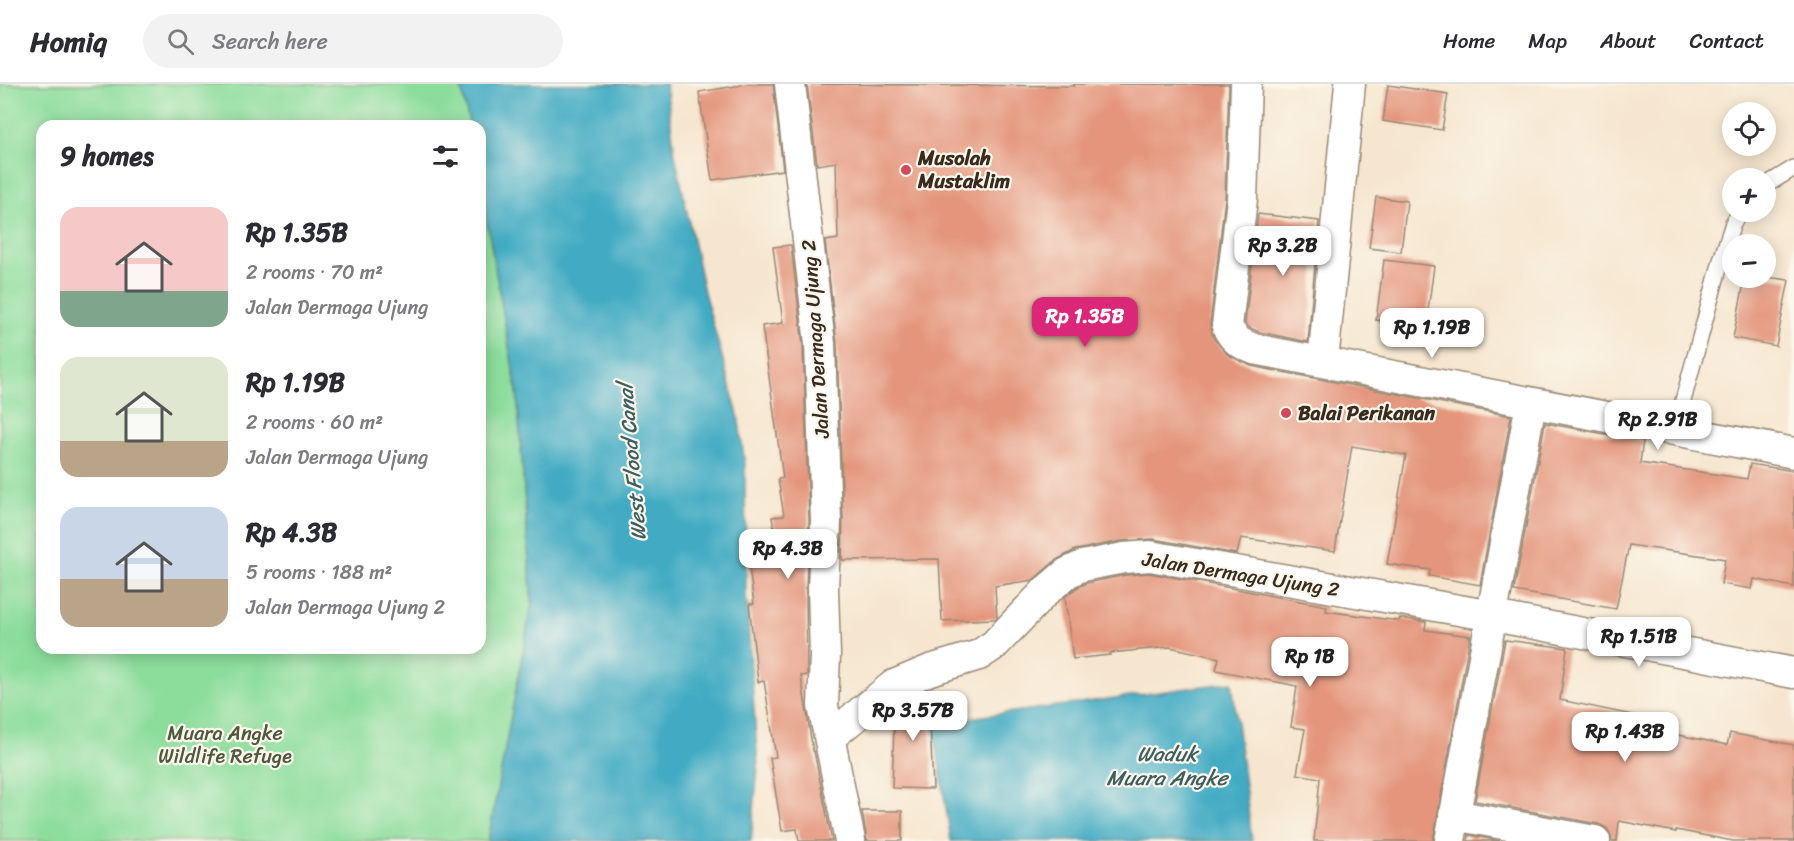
<!DOCTYPE html>
<html lang="en">
<head>
<meta charset="utf-8">
<style>
	:root { --surface:#fff; --page:#f2f2f3; --text:#2b2b33; --muted:#7c7c81; --line:#e1e1e2; --accent:#db2777 }
	body { margin:0; font-family:Sriracha,sans-serif; background:var(--page); color:var(--text); height:100vh; display:flex; flex-direction:column; font-size:22px; white-space:nowrap }
	* { box-sizing:border-box; margin:0 }
	p { font-size:20px; color:var(--muted) }
	.icon { flex:none; width:33px; height:33px; fill:none; stroke:currentColor; stroke-width:2; stroke-linecap:round; stroke-linejoin:round }
	.map { position:relative; flex:1; overflow:hidden }
	.side { position:absolute; left:36px; top:36px; width:450px; height:534px; display:flex; flex-direction:column; background:var(--surface); border-radius:18px; box-shadow:0 3px 15px #0003 }
	.side>* { flex:none }
	.buttons { position:absolute; left:1722px; top:18px; display:grid; gap:12px }
	.buttons a { display:grid; place-items:center; width:54px; height:54px; border-radius:50%; background:var(--surface); box-shadow:0 3px 15px #0003; font-size:30px }
	.price { position:absolute; translate:-50% -51px; padding:0 14px; border-radius:12px; background:#fff; color:#222; font-size:20px; line-height:39px; filter:drop-shadow(0 2px 3px #0008) }
	.price::after { content:''; position:absolute; left:50%; top:36px; width:18px; height:14px; margin-left:-9px; background:inherit; clip-path:polygon(0 0,100% 0,50% 100%) }
	.price.selected { background:var(--accent); color:#fff }
	ul { padding:0; list-style:none }
	li { display:flex; align-items:center; gap:18px; height:150px; padding:0 24px }
	li span { display:grid; place-items:center; flex:none; width:168px; height:120px; border-radius:18px; color:#555 }
	li>.icon { margin-inline-start:auto }
	span .icon { width:72px; height:72px; fill:#fffc; stroke-width:1 }
	li b { font-size:26px }
	h2 { display:flex; justify-content:space-between; align-items:center; height:72px; padding:0 24px; font-size:26px }
	header { display:flex; align-items:center; gap:36px; box-sizing:border-box; height:84px; padding:0 30px; background:var(--surface); border-bottom:2px solid var(--line) }
	header strong { font-size:28px }
	nav { display:flex; gap:33px; margin-inline-start:auto; font-size:21px }
	.search { width:420px; height:54px; background:var(--page); display:flex; align-items:center; gap:15px; box-sizing:border-box; padding:0 21px; border-radius:33px; color:var(--muted); font-size:22px }
	.map>svg:first-child { display:block }
	.green { fill:#8cdd9c; stroke:#64845d; stroke-width:1.5 }
	.water { fill:#43abc3; stroke:#3f6a70; stroke-width:1.5 }
	.building { fill:#e4957c }
	.lines { fill:none; stroke-linecap:round; stroke-linejoin:round }
	.lane-casing { stroke:#988876; stroke-width:18 }
	.street-casing { stroke:#988876; stroke-width:33 }
	.lane { stroke:#fff; stroke-width:15 }
	.street { stroke:#fff; stroke-width:30 }
	.poi-dot { fill:#d1495b; stroke:#fbf7ec; stroke-width:2 }
	.labels { text-anchor:middle; stroke-width:4.5; stroke-linejoin:round; paint-order:stroke }
	.poi-label { font-size:20px; font-weight:bold; fill:#3b2a1e; stroke:#fbf7ec; text-anchor:start }
	.street-label { font-size:20px; fill:#3b2a1e; stroke:#fbf7ec }
	.park-label { font-size:20px; fill:#4f573e; stroke:#fbf7ec }
	.water-label { font-size:21px; font-style:italic; fill:#3e5e60; stroke:#fbf7ec }
</style>
</head>
<body>
<header>
<strong>Homiq</strong>
<div class="search"><svg class="icon" aria-label="search" viewBox="0 0 24 24"><circle cx="10" cy="10" r="6"/><path d="M15 15l6 6"/></svg>Search here</div>
<nav><a>Home</a><a>Map</a><a>About</a><a>Contact</a></nav>
</header>
<div class="map">
<svg width="1794" height="757" viewBox="0 0 1794 757">
	<rect width="100%" height="100%" fill="#fbf7ec"/>
	<filter id="ink" filterUnits="userSpaceOnUse"><feTurbulence type="fractalNoise" baseFrequency=".0167" numOctaves="2"/><feDisplacementMap in="SourceGraphic" scale="12" xChannelSelector="R" yChannelSelector="G"/><feConvolveMatrix kernelMatrix="1 2 1 2 8 2 1 2 1" color-interpolation-filters="sRGB"/></filter>
	<filter id="wash" filterUnits="userSpaceOnUse"><feTurbulence type="fractalNoise" baseFrequency=".008" numOctaves="4" result="noise"/><feDisplacementMap in="SourceGraphic" scale="24" xChannelSelector="R" yChannelSelector="G"/><feGaussianBlur stdDeviation="1.35" result="paint"/><feColorMatrix in="noise" values="0 0 0 0 0 0 0 0 0 0 0 0 0 0 0 0 0 1.4 0 .05"/><feComposite in="paint" operator="in"/></filter>
	<g filter="url(#wash)">
		<rect width="100%" height="100%" fill="#f6e6cf"/>
		<path class="green" d="M0,0H460L470,42H42V564H480V98L517,307L532,519L488,757H0Z"/>
		<path class="water" d="M460,0H666L675,71L704,208L738,331L745,381L746,508L758,683L751,757H488L532,519L517,307L480,98V42H470Z
			M1232,598L1252,757H951L933,639Z"/>
		<g id="blocks">
			<path class="building" d="M748,0H773L783,86L712,96L699,8Z
				M807,0L1074,2V0H1229L1225,114L1210,240L1214,255L1228,271L1251,282L1511,332L1480,501L1429,492L1430,486L1387,480L1406,371L1352,362L1335,467L1241,454L1237,470L1153,455L1121,457L1075,466L1056,476L1033,496L995,502L997,534L995,535L942,537L939,475L842,476L843,436L837,259L825,157L838,155L836,78L817,81Z
				M1388,1L1448,10L1442,46L1383,37Z
				M1376,113L1407,117L1401,168L1369,164Z
				M1258,130L1319,137L1308,258L1259,248L1250,244L1245,239Z
				M791,161L803,261L809,437L806,504L807,591L801,592L813,667H814L832,757H799L797,745L782,747L770,674L776,673L764,597L758,598L749,520H754L748,476L778,471L772,433L784,432L778,395L783,394L762,242L783,239L773,163Z
				M1384,176L1434,182L1426,242L1376,236Z
				M1745,194H1774L1789,196L1776,262L1733,254Z
				M1545,339L1643,357L1640,379L1747,395L1750,380L1794,387V503L1754,495L1752,505L1721,500L1725,475L1629,461L1616,525L1514,507Z
				M1149,489L1327,522L1326,527L1399,537L1400,534L1426,538L1425,546L1470,552L1433,757H1314L1320,694L1297,690L1305,645L1291,643L1297,602L1216,586L1219,574L1170,563L1110,569V571L1073,575L1065,513L1076,504L1087,499L1126,491Z
				M1505,556L1567,564L1560,616L1666,638L1664,648L1727,661L1730,649L1794,661V757H1733L1676,746V748L1619,737L1617,757H1612L1611,751L1607,744L1598,740L1475,717Z
				M933,605L935,637H930L933,705L892,704L894,640H889L888,628L903,616Z
				M862,727H902V757H867Z
				M1469,751L1500,757H1468Z"/>
		</g>
	</g>
	<g filter="url(#ink)">
		<use href="#blocks" fill-opacity="0" stroke="#988876" stroke-width="1.5"/>
		<g class="lines">
			<g class="lane-casing">
				<path id="lane" d="M1766,101L1794,84
					M1675,346L1722,173L1733,139L1740,128"/>
			</g>
			<g class="street-casing">
				<path id="street" d="M790,0L820,260L826,437L823,504L825,571L823,622L850,757
					M1246,0L1242,115L1227,242C1233,256 1241,260 1254,265L1794,369
					M1323,278L1350,0
					M830,653L894,601L930,586L979,571L994,561L1047,506L1067,489L1082,482L1124,474L1150,472L1493,532L1794,589
					M1454,731L1595,757
					M1450,757L1531,319"/>
			</g>
			<use href="#lane" class="lane"/>
			<use href="#street" class="street"/>
		</g>
	</g>
	<g class="poi-dot">
		<circle cx="906" cy="86" r="6"/>
		<circle cx="1286" cy="329" r="6"/>
	</g>
	<g class="labels">
		<g class="poi-label">
			<text x="918" y="81">Musolah<tspan x="918" dy="23">Mustaklim</tspan></text>
			<text x="1298" y="336">Balai Perikanan</text>
		</g>
		<g class="street-label">
			<text transform="translate(815 255) rotate(-94)" y="7">Jalan Dermaga Ujung 2</text>
			<text transform="translate(1241 490) rotate(9)" y="7">Jalan Dermaga Ujung 2</text>
		</g>
		<g class="park-label">
			<text x="225" y="656">Muara Angke<tspan x="225" dy="23">Wildlife Refuge</tspan></text>
		</g>
		<g class="water-label">
			<text transform="translate(632 378) rotate(-95)" y="7">West Flood Canal</text>
			<text x="1167" y="677">Waduk<tspan x="1167" dy="24">Muara Angke</tspan></text>
		</g>
	</g>
</svg>
<div class="buttons">
<a><svg class="icon" aria-label="locate" viewBox="0 0 24 24"><circle cx="12" cy="12" r="6"/><path d="M12 2v4M12 18v4M2 12h4M18 12h4"/></svg></a>
<a>+</a>
<a>−</a>
</div>
<b class="price" style="left:1283px;top:193px">Rp 3.2B</b>
<b class="price selected" style="left:1085px;top:264px">Rp 1.35B</b>
<b class="price" style="left:1432px;top:275px">Rp 1.19B</b>
<b class="price" style="left:1658px;top:367px">Rp 2.91B</b>
<b class="price" style="left:788px;top:496px">Rp 4.3B</b>
<b class="price" style="left:1639px;top:584px">Rp 1.51B</b>
<b class="price" style="left:1310px;top:604px">Rp 1B</b>
<b class="price" style="left:913px;top:658px">Rp 3.57B</b>
<b class="price" style="left:1625px;top:679px">Rp 1.43B</b>
<section class="side">
<h2>9 homes<svg class="icon" aria-label="filters" viewBox="0 0 24 24"><path d="M4 7h16M4 17h16"/><circle cx="9" cy="7" r="2"/><circle cx="15" cy="17" r="2"/></svg></h2>
<ul>
<li><span style="background:linear-gradient(#f6c9c9 70%,#7fa58c 0)"><svg class="icon" aria-label="home" viewBox="0 0 24 24"><path d="M3 11l9-7 9 7M6 9v11h12V9"/></svg></span><div><b>Rp 1.35B</b><p>2 rooms · 70 m²</p><p>Jalan Dermaga Ujung</p></div></li>
<li><span style="background:linear-gradient(#dfe7d0 70%,#b9a48a 0)"><svg class="icon" aria-label="home" viewBox="0 0 24 24"><path d="M3 11l9-7 9 7M6 9v11h12V9"/></svg></span><div><b>Rp 1.19B</b><p>2 rooms · 60 m²</p><p>Jalan Dermaga Ujung</p></div></li>
<li><span style="background:linear-gradient(#c9d6e8 60%,#b9a48a 0)"><svg class="icon" aria-label="home" viewBox="0 0 24 24"><path d="M3 11l9-7 9 7M6 9v11h12V9"/></svg></span><div><b>Rp 4.3B</b><p>5 rooms · 188 m²</p><p>Jalan Dermaga Ujung 2</p></div></li>
</ul>
</section>
</div>
</body>
</html>
